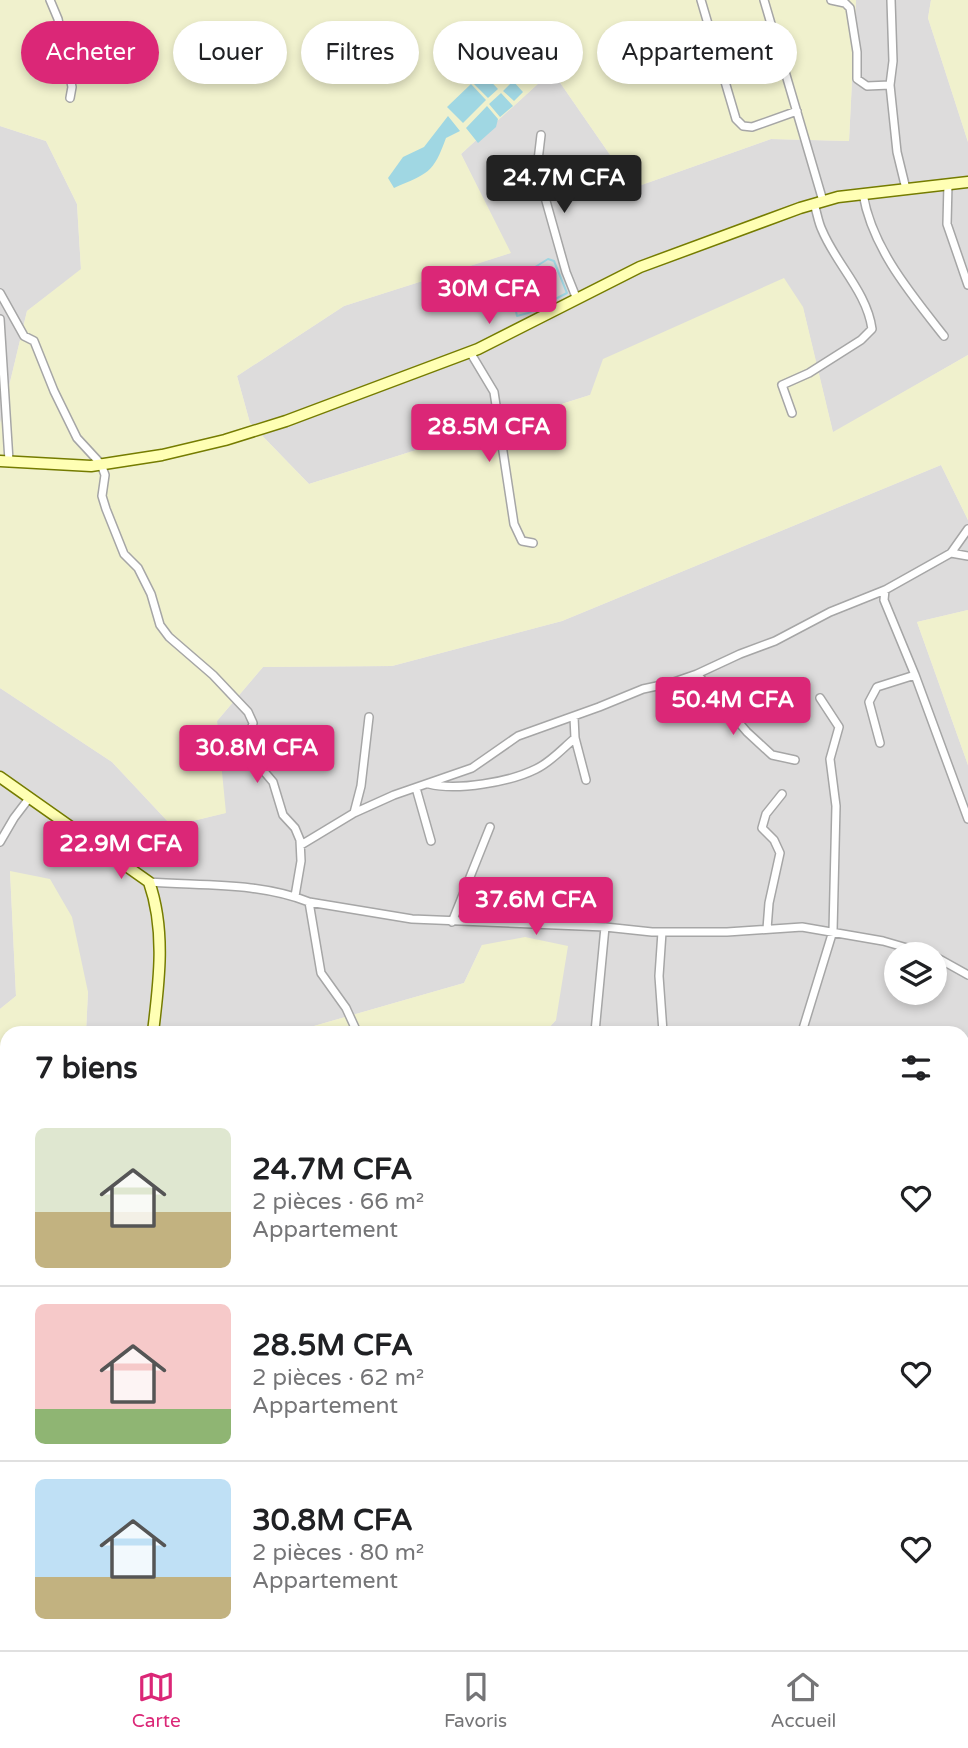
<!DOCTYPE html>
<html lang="fr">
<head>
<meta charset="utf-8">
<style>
	:root { --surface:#fff; --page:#f2f2f2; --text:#202124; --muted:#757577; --line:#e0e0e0; --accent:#db2777 }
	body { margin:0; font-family:"Varela Round",sans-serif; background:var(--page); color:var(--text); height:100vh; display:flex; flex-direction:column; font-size:26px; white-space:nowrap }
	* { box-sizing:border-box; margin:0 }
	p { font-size:23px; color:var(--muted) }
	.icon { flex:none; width:38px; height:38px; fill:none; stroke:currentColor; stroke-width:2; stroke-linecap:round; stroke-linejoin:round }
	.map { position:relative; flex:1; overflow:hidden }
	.sheet { position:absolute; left:0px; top:1026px; width:970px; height:625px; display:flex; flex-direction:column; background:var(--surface); border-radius:21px 21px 0 0; box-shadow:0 4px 10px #0003 }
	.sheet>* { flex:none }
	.top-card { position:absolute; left:21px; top:21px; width:928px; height:63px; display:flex; gap:14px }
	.fabs { position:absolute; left:884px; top:942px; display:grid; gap:14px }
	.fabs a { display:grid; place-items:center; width:63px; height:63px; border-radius:50%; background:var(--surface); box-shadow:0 4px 10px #0003; font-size:35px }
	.price { position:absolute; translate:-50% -60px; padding:0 16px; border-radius:7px; background:var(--accent); color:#fff; font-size:23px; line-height:46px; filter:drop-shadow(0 2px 4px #0008) }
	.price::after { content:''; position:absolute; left:50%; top:42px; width:21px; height:16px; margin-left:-10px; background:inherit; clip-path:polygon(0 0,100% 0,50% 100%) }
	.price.on { background:#222; color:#fff }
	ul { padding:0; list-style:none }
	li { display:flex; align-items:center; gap:21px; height:175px; padding:0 35px }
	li+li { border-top:2px solid var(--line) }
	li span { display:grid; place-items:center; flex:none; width:196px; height:140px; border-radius:10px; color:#555 }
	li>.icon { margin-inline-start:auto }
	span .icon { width:84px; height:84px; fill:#fffc; stroke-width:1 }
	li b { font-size:30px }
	h2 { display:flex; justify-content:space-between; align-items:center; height:84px; padding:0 35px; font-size:30px }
	.pill { padding:0 24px; border-radius:32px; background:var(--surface); box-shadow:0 4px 10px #0003; font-size:24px; line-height:63px }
	.pill.on { background:var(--accent); color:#fff }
	.tab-bar { display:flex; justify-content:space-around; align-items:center; height:98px; border-top:2px solid var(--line); background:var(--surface); font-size:19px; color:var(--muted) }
	.tab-bar a { display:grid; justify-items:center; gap:4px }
	.tab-bar .on { color:var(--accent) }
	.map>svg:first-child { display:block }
	.residential { fill:#dddcdc; fill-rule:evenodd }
	.farmland { fill:#f0f1cd }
	.water { fill:#a0d7e3 }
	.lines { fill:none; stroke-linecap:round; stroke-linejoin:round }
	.stream { stroke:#a0d7e3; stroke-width:2 }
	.street-casing { stroke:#a6a6a6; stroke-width:10 }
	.secondary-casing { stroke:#757c00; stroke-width:13 }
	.street { stroke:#fff; stroke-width:7 }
	.secondary { stroke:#ffffb4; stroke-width:10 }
</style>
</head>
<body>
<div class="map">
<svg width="968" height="1650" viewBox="0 0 968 1650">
	<rect width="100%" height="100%" fill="#f1ece4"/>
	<path class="residential" d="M856,0H931L928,18L968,142V355L833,433L803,308L590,395L309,484L250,423L237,376L344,306L510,253L461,154L552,71L633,188L771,139L849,141Z
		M0,126L46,141L77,204L81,270L27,311L0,424Z
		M941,465L968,520V610L917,622L968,765V1251L962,1244V1032H545L556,1020L482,945L464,983L293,1032H86L88,992L10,871L16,996L0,1009V688L112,762L172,826L225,813L217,721L263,667L392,666L562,621ZM896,954H934V992H896Z
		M968,1322V1501L963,1506L962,1326Z
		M0,1357L7,1361V1528L0,1539Z"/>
	<path class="farmland" d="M0,0H856L849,141L771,139L633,188L552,71L461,154L511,253L344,306L237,376L250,423L309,484L590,395L603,359L784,278L803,307L833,432L968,355V520L941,465L562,621L392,666L263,667L217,721L226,813L172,826L112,762L0,688V424L27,311L81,269L77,204L46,141L0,126Z
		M931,0H968V142L928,18Z
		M968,610V765L917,622Z
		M10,871L50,879L72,917L88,992L86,1032H7V1361L0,1357V1009L16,996Z
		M525,937L568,946L556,1020L545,1032H293L464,983L482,945Z
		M963,1244L968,1251V1322L963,1326Z
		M968,1501V1650H0V1539L7,1528V1643H962V1506Z"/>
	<path class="water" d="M483,73L498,89L488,98L473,83Z
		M513,81L523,92L514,101L503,91Z
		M471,84L486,100L463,123L447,107Z
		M501,93L513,106L500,117L489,104Z
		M487,106L498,119L496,127L478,143L466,128Z
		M448,116L460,131L446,138C433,174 428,173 394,188L388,178L403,157L424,147Z"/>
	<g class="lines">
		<path class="stream" d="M548,259L554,261L567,293L528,313L517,316L515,307L525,301L526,297L518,282L527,272Z"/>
		<g class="street-casing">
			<path id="street" d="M50,0L58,19L72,87L70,98
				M701,0L736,119L743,126L752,127L797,111
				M764,0L823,201
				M831,0L845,3L850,8L857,52V79L867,86L890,85
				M891,0L893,61L890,85L897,152L906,189
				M541,135L537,169L566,272L576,297
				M948,184L947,224L968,285
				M863,194C872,248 911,294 944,336
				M0,293L24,336L34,341L54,391L77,438L101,464L105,475L102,496L106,509L124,554L138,568L151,594L160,625L169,637L213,675L248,712L253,723L249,738L251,746L262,769L273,782L283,815L295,828L300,840L301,861L295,896
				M0,319L9,461
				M470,352L494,392L514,524L522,541L533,543
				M792,413L782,385L809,373L861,340L872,329C867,292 836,264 822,230C818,222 817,212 814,204
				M951,553L968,556
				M885,590L884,600L915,675L968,819
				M697,674L747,732L772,755L795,760
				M574,717L575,738L586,780
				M880,743L869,702L877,687L915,675
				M429,784C457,791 510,782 536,769C551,762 563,748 575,738
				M416,788L431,841
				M354,813L394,795L472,768L518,736L599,707L643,689L671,683L697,674L740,654L775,641L830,612L885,590L951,553L968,529
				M0,842L14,818L30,797
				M301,845L354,813L361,786L369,717
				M149,882C202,886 259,882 309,902L412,919L605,927L652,932H727L802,927L883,941L928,954
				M309,902L321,973L346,1008L357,1032
				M452,922L490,827
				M767,929L769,903L780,853L774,840L762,828L766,814L782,794
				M662,932L659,976L663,1032
				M934,956L968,975
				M595,1032L605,927
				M802,1032L833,931L836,806L830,759L839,727L820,698
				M0,1232L7,1233
				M0,1412L7,1413
				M532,1643L537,1650"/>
		</g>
		<g class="secondary-casing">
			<path id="secondary" d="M0,461L91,466L162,455L225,440L286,421L478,349L640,267L800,208L838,197L968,182
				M0,777L149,882C166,930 159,983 153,1032
				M0,1477L7,1464"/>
		</g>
		<use href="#street" class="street"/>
		<use href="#secondary" class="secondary"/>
	</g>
</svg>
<div class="fabs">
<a><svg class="icon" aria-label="layers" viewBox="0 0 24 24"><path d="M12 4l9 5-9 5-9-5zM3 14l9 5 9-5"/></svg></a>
</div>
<b class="price on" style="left:564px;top:215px">24.7M CFA</b>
<b class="price" style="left:489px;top:326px">30M CFA</b>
<b class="price" style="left:489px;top:464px">28.5M CFA</b>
<b class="price" style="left:733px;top:737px">50.4M CFA</b>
<b class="price" style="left:257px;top:785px">30.8M CFA</b>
<b class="price" style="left:121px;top:881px">22.9M CFA</b>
<b class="price" style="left:536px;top:937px">37.6M CFA</b>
<div class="top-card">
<a class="pill on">Acheter</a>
<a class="pill">Louer</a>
<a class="pill">Filtres</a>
<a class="pill">Nouveau</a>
<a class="pill">Appartement</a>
</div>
<section class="sheet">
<h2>7 biens<svg class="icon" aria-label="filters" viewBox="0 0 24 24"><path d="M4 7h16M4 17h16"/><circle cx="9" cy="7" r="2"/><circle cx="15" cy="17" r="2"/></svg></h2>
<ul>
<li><span style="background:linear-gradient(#dfe7d0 60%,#c2b280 0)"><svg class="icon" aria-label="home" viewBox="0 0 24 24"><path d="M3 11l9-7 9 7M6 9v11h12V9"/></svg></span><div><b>24.7M CFA</b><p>2 pièces · 66 m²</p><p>Appartement</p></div><svg class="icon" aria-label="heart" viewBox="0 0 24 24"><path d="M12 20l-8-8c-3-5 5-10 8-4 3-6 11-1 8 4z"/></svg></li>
<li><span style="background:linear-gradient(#f6c9c9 75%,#8fb573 0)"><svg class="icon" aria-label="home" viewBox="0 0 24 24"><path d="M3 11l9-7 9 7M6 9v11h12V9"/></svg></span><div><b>28.5M CFA</b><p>2 pièces · 62 m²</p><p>Appartement</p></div><svg class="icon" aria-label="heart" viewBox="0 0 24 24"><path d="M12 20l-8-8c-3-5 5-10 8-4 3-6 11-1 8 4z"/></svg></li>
<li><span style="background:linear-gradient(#bfe0f5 70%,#c2b280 0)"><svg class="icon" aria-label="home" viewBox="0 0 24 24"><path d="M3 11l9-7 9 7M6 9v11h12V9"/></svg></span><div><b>30.8M CFA</b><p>2 pièces · 80 m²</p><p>Appartement</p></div><svg class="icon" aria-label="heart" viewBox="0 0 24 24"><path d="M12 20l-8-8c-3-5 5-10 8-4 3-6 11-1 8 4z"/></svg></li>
</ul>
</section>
</div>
<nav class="tab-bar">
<a class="on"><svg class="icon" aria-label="map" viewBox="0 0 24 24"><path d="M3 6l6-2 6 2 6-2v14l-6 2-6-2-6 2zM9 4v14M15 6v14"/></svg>Carte</a>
<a><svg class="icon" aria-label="saved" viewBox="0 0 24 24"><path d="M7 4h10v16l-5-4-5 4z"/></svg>Favoris</a>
<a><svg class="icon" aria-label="home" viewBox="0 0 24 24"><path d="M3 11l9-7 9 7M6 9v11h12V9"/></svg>Accueil</a>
</nav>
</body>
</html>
